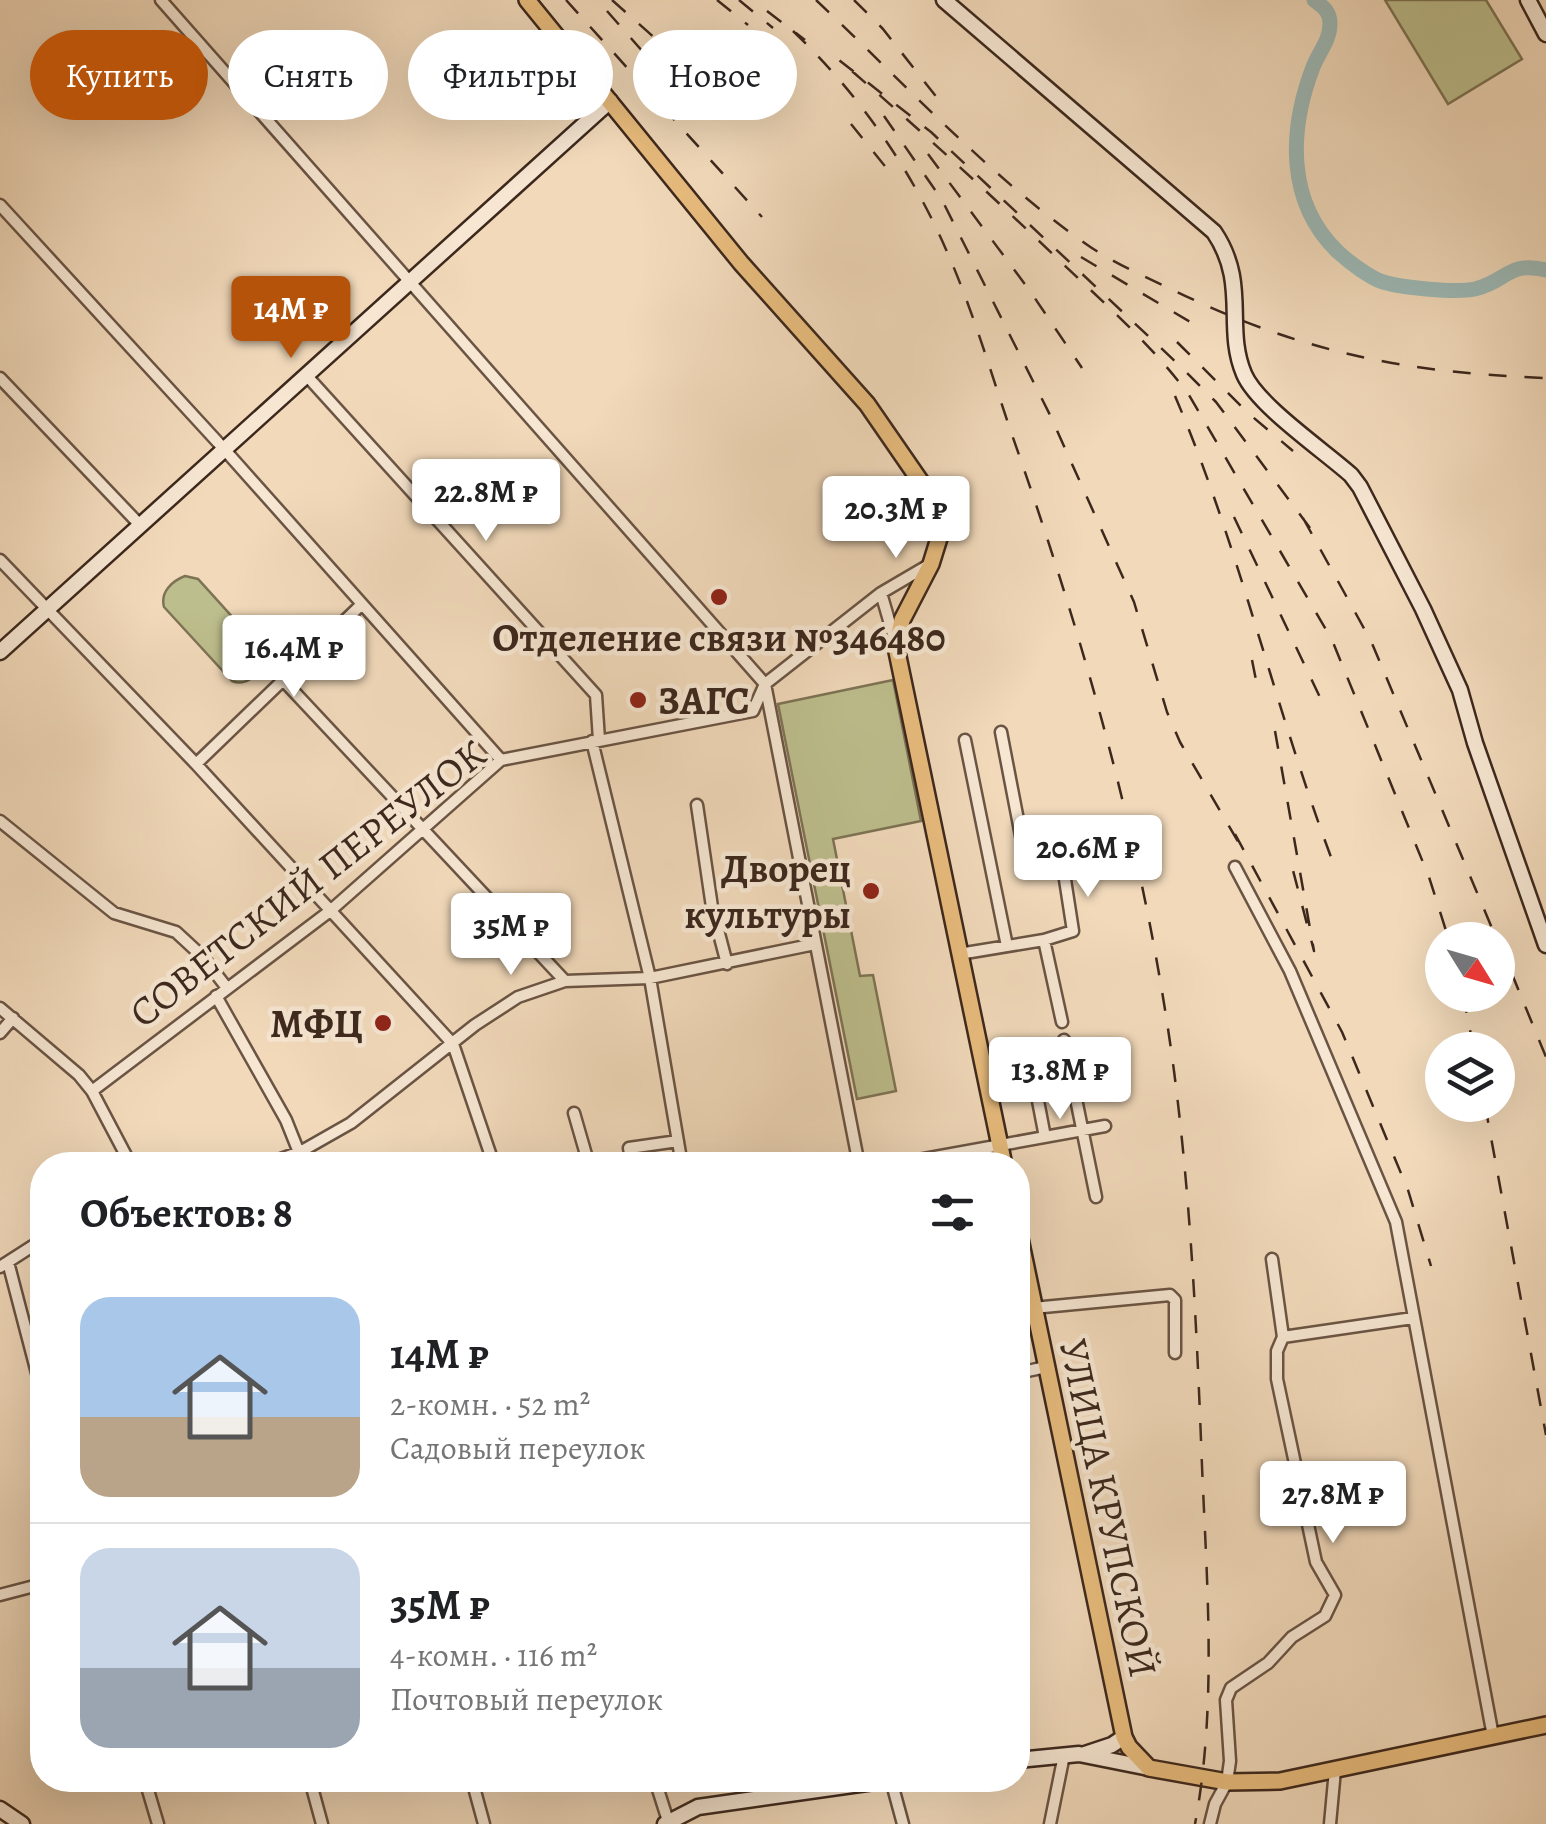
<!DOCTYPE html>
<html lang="ru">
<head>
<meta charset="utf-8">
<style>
	:root { --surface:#fff; --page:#f2f2f2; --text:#202124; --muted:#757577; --line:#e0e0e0; --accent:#b45309 }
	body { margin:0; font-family:Alegreya,serif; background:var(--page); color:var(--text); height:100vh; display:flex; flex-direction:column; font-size:38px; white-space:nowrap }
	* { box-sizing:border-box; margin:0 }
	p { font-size:32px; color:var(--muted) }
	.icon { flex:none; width:55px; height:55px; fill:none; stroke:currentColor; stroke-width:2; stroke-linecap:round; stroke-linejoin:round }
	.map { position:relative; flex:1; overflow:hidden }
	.panel { position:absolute; left:30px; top:1152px; width:1000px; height:640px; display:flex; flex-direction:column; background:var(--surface); border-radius:40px; box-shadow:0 10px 40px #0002 }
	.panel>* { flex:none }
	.top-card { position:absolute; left:30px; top:30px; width:1000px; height:90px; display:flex; gap:20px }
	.needle { width:65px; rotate:127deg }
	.tools { position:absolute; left:1425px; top:922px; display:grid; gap:20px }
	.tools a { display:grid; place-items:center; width:90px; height:90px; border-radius:50%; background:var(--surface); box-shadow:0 10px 40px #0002; font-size:50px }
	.price { position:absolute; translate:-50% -85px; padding:0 22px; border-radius:10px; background:#fff; color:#222; font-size:32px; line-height:65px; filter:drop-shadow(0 2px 5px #0008) }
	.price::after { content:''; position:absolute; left:50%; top:60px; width:30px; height:22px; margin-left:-15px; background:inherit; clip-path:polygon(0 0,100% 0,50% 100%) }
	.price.on { background:var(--accent); color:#fff }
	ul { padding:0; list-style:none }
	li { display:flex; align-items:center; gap:30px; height:250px; padding:0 50px }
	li+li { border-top:2px solid var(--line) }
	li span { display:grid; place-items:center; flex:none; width:280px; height:200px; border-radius:30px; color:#555 }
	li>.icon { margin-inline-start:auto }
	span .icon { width:120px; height:120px; fill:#fffc; stroke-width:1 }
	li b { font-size:42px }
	h2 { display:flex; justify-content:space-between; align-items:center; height:120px; padding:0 50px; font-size:42px }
	.pill { padding:0 35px; border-radius:45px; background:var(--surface); box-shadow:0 10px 40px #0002; font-size:35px; line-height:90px }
	.pill.on { background:var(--accent); color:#fff }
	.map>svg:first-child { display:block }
	.green { fill:#bdbe8d; stroke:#7d7355; stroke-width:2.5 }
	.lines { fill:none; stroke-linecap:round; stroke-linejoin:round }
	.river { stroke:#9cb9b7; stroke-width:15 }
	.street-casing { stroke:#6a5444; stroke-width:15 }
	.secondary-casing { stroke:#3d281d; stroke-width:19 }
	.primary-casing { stroke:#3d281d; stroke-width:20 }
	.street { stroke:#f6e6d2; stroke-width:10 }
	.secondary { stroke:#f6e6d2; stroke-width:14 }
	.primary { stroke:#e8bc7d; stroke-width:15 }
	.rail { stroke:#3d281d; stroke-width:2.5; stroke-dasharray:18 18; stroke-linecap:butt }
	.poi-dot { fill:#8f2418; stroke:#f6e6d2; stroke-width:4 }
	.labels { text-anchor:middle; stroke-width:9; stroke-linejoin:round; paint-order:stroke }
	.poi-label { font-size:40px; font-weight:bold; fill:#3d281d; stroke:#f6e6d2; text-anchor:end }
	.street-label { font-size:40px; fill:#3d281d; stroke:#f6e6d2 }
</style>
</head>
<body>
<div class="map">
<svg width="1546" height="1824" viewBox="0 0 1546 1824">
	<rect width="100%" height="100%" fill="#f1d9ba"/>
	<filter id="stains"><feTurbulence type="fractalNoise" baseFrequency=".002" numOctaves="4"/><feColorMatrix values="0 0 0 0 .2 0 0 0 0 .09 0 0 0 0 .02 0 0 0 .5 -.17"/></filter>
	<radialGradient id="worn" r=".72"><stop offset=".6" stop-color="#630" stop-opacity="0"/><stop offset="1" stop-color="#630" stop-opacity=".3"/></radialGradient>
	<path class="green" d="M1385,0H1486L1522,59L1448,104Z
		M185,576L198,579L264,652V665C256,675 246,687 232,681L164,607C160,592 172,581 185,576Z
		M893,680L921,821L833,839L860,976L873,975L896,1091L857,1099L778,704Z"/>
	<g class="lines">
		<path class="river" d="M1314,0C1324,7 1330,12 1330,24C1330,40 1319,52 1313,67C1289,130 1286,202 1338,252C1349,262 1370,278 1383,282C1403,288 1455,293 1475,289C1508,281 1507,261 1546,270"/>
		<g class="street-casing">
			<path id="street" d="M161,0L765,684L859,1165
				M0,205L224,449L501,760
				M307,376L596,695L599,740
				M0,378L140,525
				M0,560L196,764L453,1044L494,1165
				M881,593L895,641
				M284,681L565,981
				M965,740L1007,946
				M592,741L650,978L682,1165
				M196,764L362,604
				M697,805L712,907L727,964
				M0,821L114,913L176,932L203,957L227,988
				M1235,867L1290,971L1396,1222L1493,1736
				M1044,940L1062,1022
				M959,954L1044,940L1073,931L1064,873L1060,869H1041L1026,854L1023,846L1001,732
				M216,996L286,1120L304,1165
				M0,1008L79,1075L92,1091L131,1165
				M0,1033L13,1018
				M1064,1040L1096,1197
				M1028,1049L1045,1137
				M92,1091L330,911L501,760L753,711L765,684L881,593L927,566
				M574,1113L589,1165
				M264,1165L300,1152L351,1123L475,1025L518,997L565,981L650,978L815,944
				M632,1165L629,1148L678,1141
				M891,1165L1105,1126
				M8,1262L42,1392
				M0,1267L42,1240
				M1033,1308L1170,1295L1175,1300V1353
				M1283,1337L1413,1318
				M1018,1373L1046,1367
				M0,1595L42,1584
				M145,1780L158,1824
				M310,1780L322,1824
				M472,1780L484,1824
				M655,1780L669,1824
				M891,1780L903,1824
				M1050,1824L1064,1755
				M1210,1824L1215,1804L1227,1782L1230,1761L1226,1700L1231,1688L1268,1663L1292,1637L1325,1616L1335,1595L1316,1562L1277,1379V1351L1283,1337L1272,1259
				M1330,1824L1335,1770"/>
		</g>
		<g class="secondary-casing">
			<path id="secondary" d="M944,0L1214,232C1249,284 1224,327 1244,374C1257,405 1323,450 1351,475L1360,487L1423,609L1460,690L1475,743L1546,945
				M1528,0L1546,34
				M0,652L610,101
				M1085,1754L1112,1745L1124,1737
				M1018,1760L1079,1754L1149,1768
				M0,1809L22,1824
				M665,1824L698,1807L888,1780"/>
		</g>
		<g class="primary-casing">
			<path id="primary" d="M527,0L741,263L867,404L925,488L938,511L940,535L931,564L902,620L896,647L1004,1165
				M1018,1229L1124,1737L1129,1747L1149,1768L1227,1782L1280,1781L1546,1725"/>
		</g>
		<use href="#street" class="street"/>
		<use href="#secondary" class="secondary"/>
		<use href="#primary" class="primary"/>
		<path class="rail" d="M566,0L762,217
			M612,0L692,71L742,122
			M717,0L748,25
			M739,0L773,28
			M816,0C902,81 989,176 1086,244C1113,263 1144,276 1173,290C1300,352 1406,373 1546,378
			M854,0L883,29L938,99
			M607,11L680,94
			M767,11L805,40
			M793,31C859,94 912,170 948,254C973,311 991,373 1011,432C1084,639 1145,852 1174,1071C1191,1202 1197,1334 1202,1466C1207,1586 1217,1706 1195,1824
			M884,116L942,200L1050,415L1134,602L1167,712L1180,742L1240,845
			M851,124L892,175
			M928,154L1030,291L1082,368
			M1081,257L1202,329
			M1177,342L1248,413L1293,451
			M1175,396C1240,548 1275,710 1334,865
			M1234,517L1327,712
			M1303,518L1371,641L1497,940
			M1310,528L1216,402L1178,364L931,132L839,60C915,125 989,193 1061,262C1105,304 1152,345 1189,395L1332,640L1429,877L1449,940
			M1252,660L1259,695
			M1275,731L1314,951L1289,855
			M1235,834L1342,1032L1408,1190L1431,1266
			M1498,940L1546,1057
			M1463,995L1474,1050
			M1485,1105L1546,1435"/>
	</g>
	<g class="poi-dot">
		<circle cx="719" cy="597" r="10"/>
		<circle cx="638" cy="700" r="10"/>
		<circle cx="871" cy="891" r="10"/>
		<circle cx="383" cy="1023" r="10"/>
	</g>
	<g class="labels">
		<g class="poi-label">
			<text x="719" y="651" text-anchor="middle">Отделение связи №346480</text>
			<text x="658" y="714" text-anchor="start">ЗАГС</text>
			<text x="851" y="882">Дворец<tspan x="851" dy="46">культуры</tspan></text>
			<text x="363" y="1037">МФЦ</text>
		</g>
		<g class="street-label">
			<text transform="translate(307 883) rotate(-38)" y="14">СОВЕТСКИЙ ПЕРЕУЛОК</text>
			<text transform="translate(1109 1508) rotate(78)" y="14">УЛИЦА КРУПСКОЙ</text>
		</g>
	</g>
	<rect width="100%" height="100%" filter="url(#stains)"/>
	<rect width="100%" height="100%" fill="url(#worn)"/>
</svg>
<div class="tools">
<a><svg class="needle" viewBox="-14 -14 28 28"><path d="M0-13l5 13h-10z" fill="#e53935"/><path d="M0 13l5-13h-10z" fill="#757577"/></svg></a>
<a><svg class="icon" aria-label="layers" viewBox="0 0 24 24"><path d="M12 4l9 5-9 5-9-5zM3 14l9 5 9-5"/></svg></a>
</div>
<b class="price on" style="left:291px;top:361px">14M ₽</b>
<b class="price" style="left:486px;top:544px">22.8M ₽</b>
<b class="price" style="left:896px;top:561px">20.3M ₽</b>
<b class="price" style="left:294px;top:700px">16.4M ₽</b>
<b class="price" style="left:1088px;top:900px">20.6M ₽</b>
<b class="price" style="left:511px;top:978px">35M ₽</b>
<b class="price" style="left:1060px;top:1122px">13.8M ₽</b>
<b class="price" style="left:1333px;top:1546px">27.8M ₽</b>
<div class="top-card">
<a class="pill on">Купить</a>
<a class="pill">Снять</a>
<a class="pill">Фильтры</a>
<a class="pill">Новое</a>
</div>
<section class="panel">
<h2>Объектов: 8<svg class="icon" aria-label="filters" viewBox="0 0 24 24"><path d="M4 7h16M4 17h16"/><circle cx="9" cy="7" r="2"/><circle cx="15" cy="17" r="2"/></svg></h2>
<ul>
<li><span style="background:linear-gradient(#a9c7e8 60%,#b9a48a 0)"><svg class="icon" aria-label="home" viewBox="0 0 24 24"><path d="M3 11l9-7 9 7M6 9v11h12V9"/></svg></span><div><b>14M ₽</b><p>2-комн. · 52 m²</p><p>Садовый переулок</p></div></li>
<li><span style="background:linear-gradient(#c9d6e8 60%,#9aa5b1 0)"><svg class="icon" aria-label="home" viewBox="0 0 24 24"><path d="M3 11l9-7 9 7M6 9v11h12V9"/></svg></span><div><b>35M ₽</b><p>4-комн. · 116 m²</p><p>Почтовый переулок</p></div></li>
</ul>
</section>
</div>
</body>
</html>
